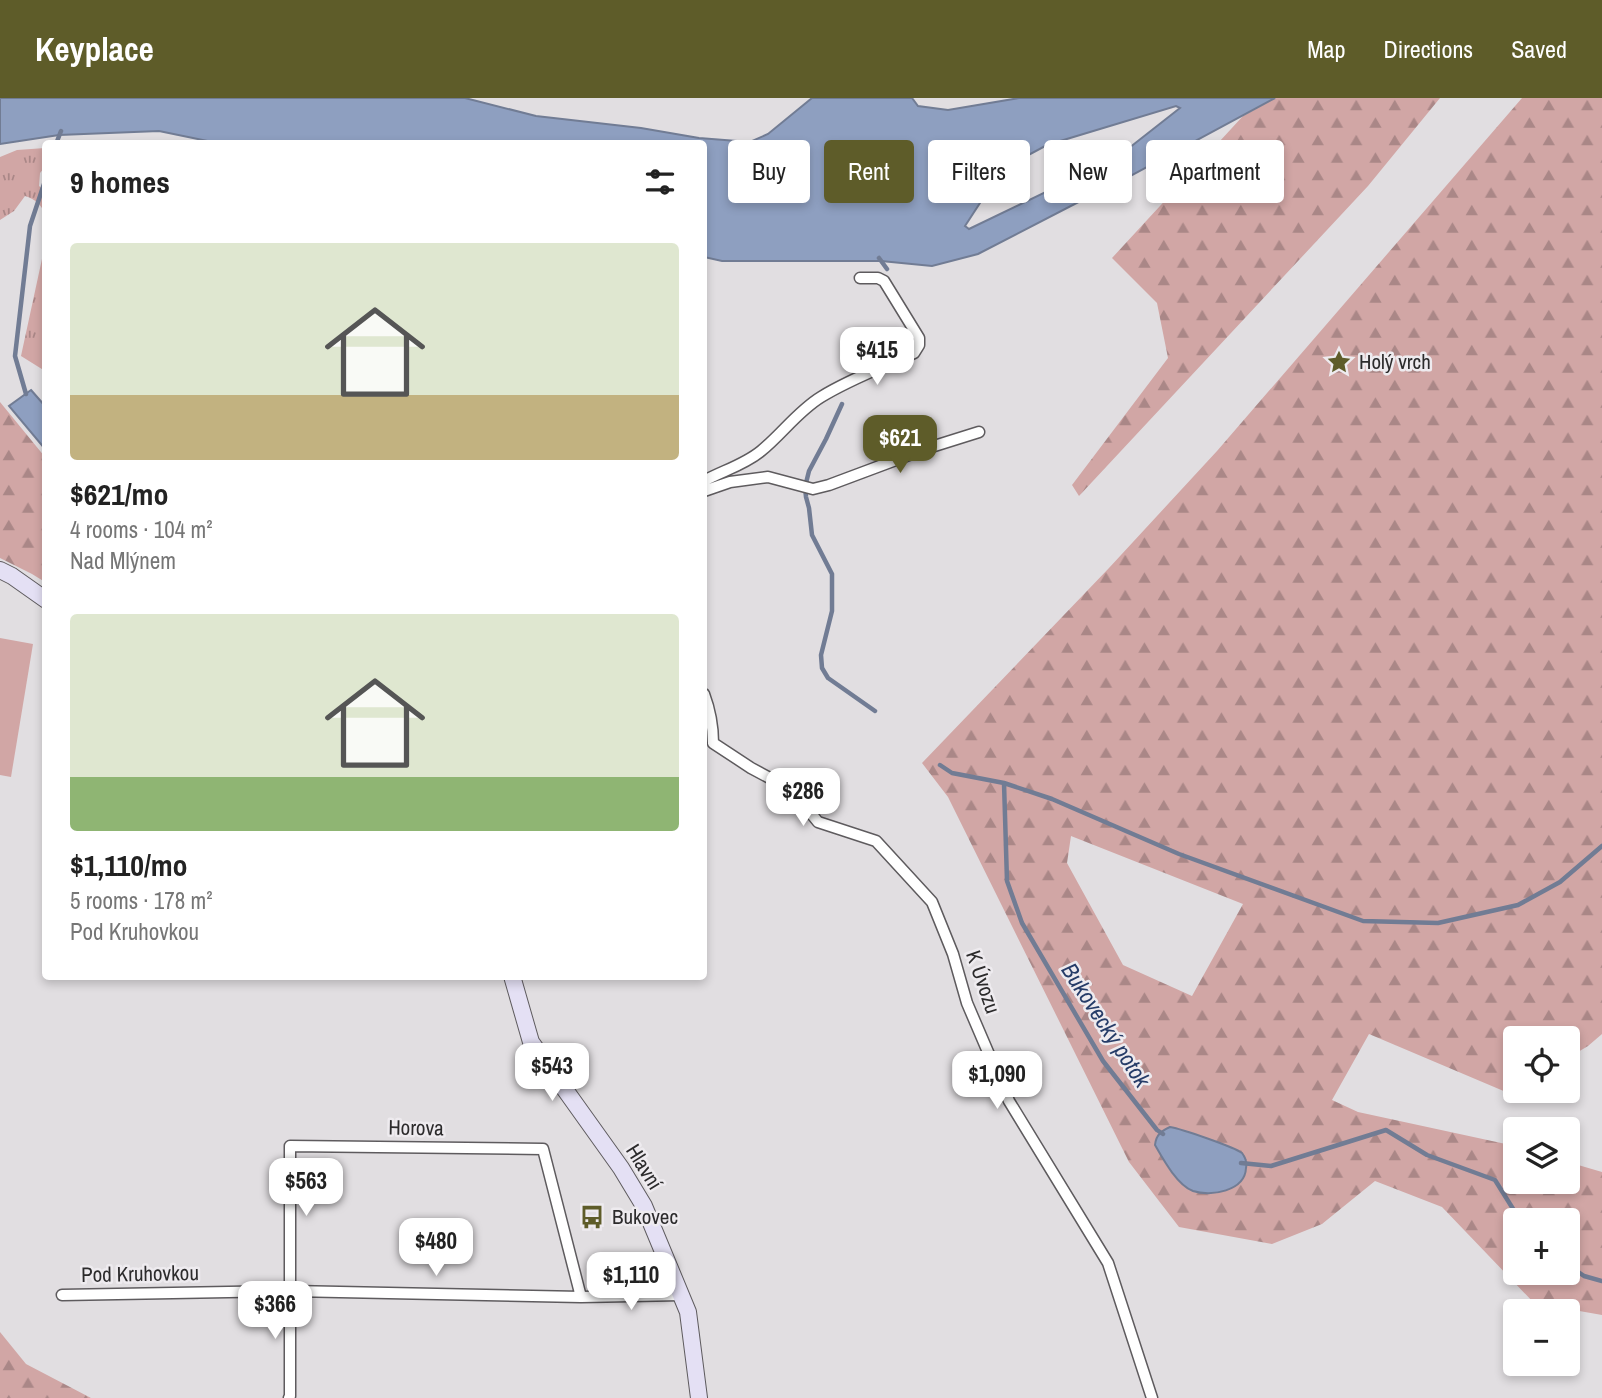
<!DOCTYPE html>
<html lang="en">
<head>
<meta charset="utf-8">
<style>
	:root { --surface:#fff; --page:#f2f2f2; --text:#222; --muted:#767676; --accent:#5e5c29 }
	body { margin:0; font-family:"Archivo Narrow",sans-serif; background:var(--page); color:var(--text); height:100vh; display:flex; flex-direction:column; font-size:26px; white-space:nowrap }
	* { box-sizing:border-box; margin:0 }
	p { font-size:23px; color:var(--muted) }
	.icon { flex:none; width:38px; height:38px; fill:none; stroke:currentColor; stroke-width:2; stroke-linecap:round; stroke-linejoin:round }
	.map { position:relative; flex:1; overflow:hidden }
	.drawer { position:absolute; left:42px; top:42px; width:665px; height:840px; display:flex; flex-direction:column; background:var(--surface); border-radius:7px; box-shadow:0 4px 10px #0003 }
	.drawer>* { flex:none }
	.hud { position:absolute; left:728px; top:42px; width:665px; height:63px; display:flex; gap:14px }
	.fabs { position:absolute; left:1503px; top:928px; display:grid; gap:14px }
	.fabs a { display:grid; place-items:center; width:77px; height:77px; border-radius:7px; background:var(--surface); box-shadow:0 4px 10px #0003; font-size:35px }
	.price { position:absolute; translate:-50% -60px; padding:0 16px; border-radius:14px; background:#fff; color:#222; font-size:23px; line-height:46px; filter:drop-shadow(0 2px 4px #0008) }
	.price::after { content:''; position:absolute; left:50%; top:42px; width:21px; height:16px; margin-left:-10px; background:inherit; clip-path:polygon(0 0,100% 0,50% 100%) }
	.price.active { background:var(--accent); color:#fff }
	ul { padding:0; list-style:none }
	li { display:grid; align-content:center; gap:14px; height:371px; padding:0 28px }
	li span { display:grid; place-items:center; height:217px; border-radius:7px; color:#555 }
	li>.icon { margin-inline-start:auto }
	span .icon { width:126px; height:126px; fill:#fffc; stroke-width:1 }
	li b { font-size:30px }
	h2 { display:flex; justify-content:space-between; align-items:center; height:84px; padding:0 28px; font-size:30px }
	.chip { padding:0 24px; border-radius:7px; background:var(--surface); box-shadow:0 4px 10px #0003; font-size:24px; line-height:63px }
	.chip.active { background:var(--accent); color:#fff }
	header { display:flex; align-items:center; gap:42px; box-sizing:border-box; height:98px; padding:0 35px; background:var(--accent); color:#fff }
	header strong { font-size:33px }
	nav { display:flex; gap:38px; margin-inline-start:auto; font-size:24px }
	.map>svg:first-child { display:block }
	.grass { fill:url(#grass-tufts) }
	.forest { fill:url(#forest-firs); fill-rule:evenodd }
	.green { fill:#d1a6a5 }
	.water { fill:#8e9fc0; stroke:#717c94; stroke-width:2 }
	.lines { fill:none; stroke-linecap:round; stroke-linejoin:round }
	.stream { stroke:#717c94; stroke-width:4.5 }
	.canal { stroke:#8e9fc0; stroke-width:16 }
	.street-casing { stroke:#5e5b5e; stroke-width:13 }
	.secondary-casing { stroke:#5e5b5e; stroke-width:18 }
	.street { stroke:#fff; stroke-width:10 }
	.secondary { stroke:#e4e0f4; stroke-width:16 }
	.labels { text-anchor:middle; stroke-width:5; stroke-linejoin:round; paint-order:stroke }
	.poi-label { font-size:21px; fill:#2c2b2c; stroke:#eeebef; text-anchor:start }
	.street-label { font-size:21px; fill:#2c2b2c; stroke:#eeebef }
	.water-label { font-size:23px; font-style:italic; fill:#263c68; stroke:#eeebef }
</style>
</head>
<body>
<header>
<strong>Keyplace</strong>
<nav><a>Map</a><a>Directions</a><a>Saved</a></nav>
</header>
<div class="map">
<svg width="1602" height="1300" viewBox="0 0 1602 1300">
	<defs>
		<pattern id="grass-tufts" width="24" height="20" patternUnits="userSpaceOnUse" patternTransform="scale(1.75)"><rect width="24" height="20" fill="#d1a6a5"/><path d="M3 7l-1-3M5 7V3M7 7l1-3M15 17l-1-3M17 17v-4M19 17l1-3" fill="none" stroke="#aa8787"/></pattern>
		<pattern id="forest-firs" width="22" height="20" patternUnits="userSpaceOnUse" patternTransform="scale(1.75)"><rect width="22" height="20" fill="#d1a6a5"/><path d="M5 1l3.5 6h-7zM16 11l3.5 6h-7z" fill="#aa8787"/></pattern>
	</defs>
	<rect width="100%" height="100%" fill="#e1dee1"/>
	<path class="grass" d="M45,50V69L40,75L39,88L45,93V116C41,106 35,101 25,98L14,113L0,122V59L17,52Z
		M45,147V273L21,258Z"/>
	<path class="forest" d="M1275,0H1440L1368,88L1079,398L1072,387L1168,260L1157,205L1112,160L1243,18Z
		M1522,0H1602V936L1588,948L1568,960V940H1516V992H1533L1527,1003L1369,936L1332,1002L1358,1014L1515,1048L1516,1083H1568V1064L1602,1074V1217L1534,1205L1442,1109L1375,1083L1322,1126L1272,1146L1179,1129L1129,1064L948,699L922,665L1109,470L1217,353ZM1071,738L1243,806L1192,898L1123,867L1067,765ZM1170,1029L1230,1049L1240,1085C1225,1094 1203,1099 1186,1089C1172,1080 1163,1061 1155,1047C1155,1037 1162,1033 1170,1029ZM1516,1122H1568V1174H1516Z
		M0,304L45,359V484L32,476L0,460Z
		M0,1234L26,1266L91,1300H0Z"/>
	<path class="green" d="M0,540L33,546L11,679L0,677Z"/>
	<path class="water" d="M0,0H465L536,18L641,30L699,40L750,44L768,36L812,0H912L918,8L948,12L1019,0H1275L1125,81L1115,61L1180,10L1176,8L1047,47L1019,62L997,79L965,128L969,131L1085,75L1096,95L978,156L932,168L881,163H722L704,159V46H222L159,33L59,37L0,46Z
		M31,292L45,308V351L9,308Z
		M1170,1029C1182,1031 1234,1049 1242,1055C1245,1059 1247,1065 1246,1070C1245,1093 1211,1099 1193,1093C1177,1087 1163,1061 1155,1047C1156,1037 1161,1033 1170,1029Z"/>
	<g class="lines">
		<path class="stream" d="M56,46L61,33
			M879,160L887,171
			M26,296L15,258L30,128L46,80
			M842,306L826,341L809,373L805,389L806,399L809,410L812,437L832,476V513L821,557L822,570L828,580L875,613
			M940,667L952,675L1004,685L1052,701L1179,756L1363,823L1438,825L1518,807L1560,784L1602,748
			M1004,685L1007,783L1022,825L1103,963L1157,1032L1163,1036
			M1241,1065L1271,1068L1386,1032L1427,1057L1495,1082L1520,1122
			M1568,1167L1584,1178L1602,1183"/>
		<path class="canal" d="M1072,95L1120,71L1138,58"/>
		<g class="street-casing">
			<path id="street" d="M704,383C722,373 744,367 761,353C782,336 798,313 821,299C850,281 883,269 914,255L919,247V240L884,183L878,180H860
				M704,393L730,384L768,379L813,391L829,387L928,350L979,334
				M704,596C710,612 713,627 713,645
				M713,645L751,670L792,692L818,724L876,743L932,804L953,856L967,905L1009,1003L1108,1165L1152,1300
				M62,1197L291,1193L581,1199L681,1197
				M289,1300L290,1298V1048L543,1051L581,1199"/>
		</g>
		<g class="secondary-casing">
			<path id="secondary" d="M0,472L12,478L46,502
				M512,878L531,944L621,1070L644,1108L688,1214L699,1300"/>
		</g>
		<use href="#street" class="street"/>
		<use href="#secondary" class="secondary"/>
	</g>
	<defs>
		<g id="sight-bare" transform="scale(1.89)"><path d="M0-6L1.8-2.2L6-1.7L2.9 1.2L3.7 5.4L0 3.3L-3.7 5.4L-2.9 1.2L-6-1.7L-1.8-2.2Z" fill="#5e5c29" stroke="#eeebef" stroke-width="2.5" paint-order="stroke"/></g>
		<g id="bus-bare" transform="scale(1.89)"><path d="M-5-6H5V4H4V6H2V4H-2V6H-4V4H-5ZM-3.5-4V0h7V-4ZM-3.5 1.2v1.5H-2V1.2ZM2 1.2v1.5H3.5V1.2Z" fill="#5e5c29" stroke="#eeebef" stroke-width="2.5" paint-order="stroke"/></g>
	</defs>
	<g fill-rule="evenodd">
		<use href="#sight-bare" x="1339" y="264"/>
		<use href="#bus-bare" x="592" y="1119"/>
	</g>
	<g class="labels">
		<g class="poi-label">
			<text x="1359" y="271">Holý vrch</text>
			<text x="612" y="1126">Bukovec</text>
		</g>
		<g class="street-label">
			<text transform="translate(983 884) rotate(71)" y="7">K Úvozu</text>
			<text transform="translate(416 1030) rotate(1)" y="7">Horova</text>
			<text transform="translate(644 1069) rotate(58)" y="7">Hlavní</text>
			<text transform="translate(140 1176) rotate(-1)" y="7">Pod Kruhovkou</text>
		</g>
		<g class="water-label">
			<text transform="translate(1106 927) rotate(57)" y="8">Bukovecký potok</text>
		</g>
	</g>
</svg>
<div class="fabs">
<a><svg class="icon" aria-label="locate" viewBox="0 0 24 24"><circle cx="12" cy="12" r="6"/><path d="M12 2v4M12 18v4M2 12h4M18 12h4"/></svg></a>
<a><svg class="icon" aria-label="layers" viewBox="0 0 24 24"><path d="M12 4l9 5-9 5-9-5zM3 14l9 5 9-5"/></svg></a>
<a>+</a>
<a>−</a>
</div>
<b class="price" style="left:877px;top:289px">$415</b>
<b class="price active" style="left:900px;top:377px">$621</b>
<b class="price" style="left:803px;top:730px">$286</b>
<b class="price" style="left:552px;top:1005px">$543</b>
<b class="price" style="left:997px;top:1013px">$1,090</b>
<b class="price" style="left:306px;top:1120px">$563</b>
<b class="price" style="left:436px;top:1180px">$480</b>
<b class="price" style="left:631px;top:1214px">$1,110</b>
<b class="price" style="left:275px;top:1243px">$366</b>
<div class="hud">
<a class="chip">Buy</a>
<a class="chip active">Rent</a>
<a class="chip">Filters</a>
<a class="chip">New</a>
<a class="chip">Apartment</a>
</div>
<section class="drawer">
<h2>9 homes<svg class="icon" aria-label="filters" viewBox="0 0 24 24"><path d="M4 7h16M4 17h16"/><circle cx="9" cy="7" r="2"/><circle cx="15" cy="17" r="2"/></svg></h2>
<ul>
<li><span style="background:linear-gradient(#dfe7d0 70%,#c2b280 0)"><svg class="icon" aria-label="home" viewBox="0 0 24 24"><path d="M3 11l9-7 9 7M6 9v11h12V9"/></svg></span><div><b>$621/mo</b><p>4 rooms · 104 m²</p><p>Nad Mlýnem</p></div></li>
<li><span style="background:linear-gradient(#dfe7d0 75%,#8fb573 0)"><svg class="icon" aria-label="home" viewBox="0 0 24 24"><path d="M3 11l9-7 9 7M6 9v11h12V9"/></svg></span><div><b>$1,110/mo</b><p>5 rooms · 178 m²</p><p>Pod Kruhovkou</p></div></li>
</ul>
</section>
</div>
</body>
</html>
